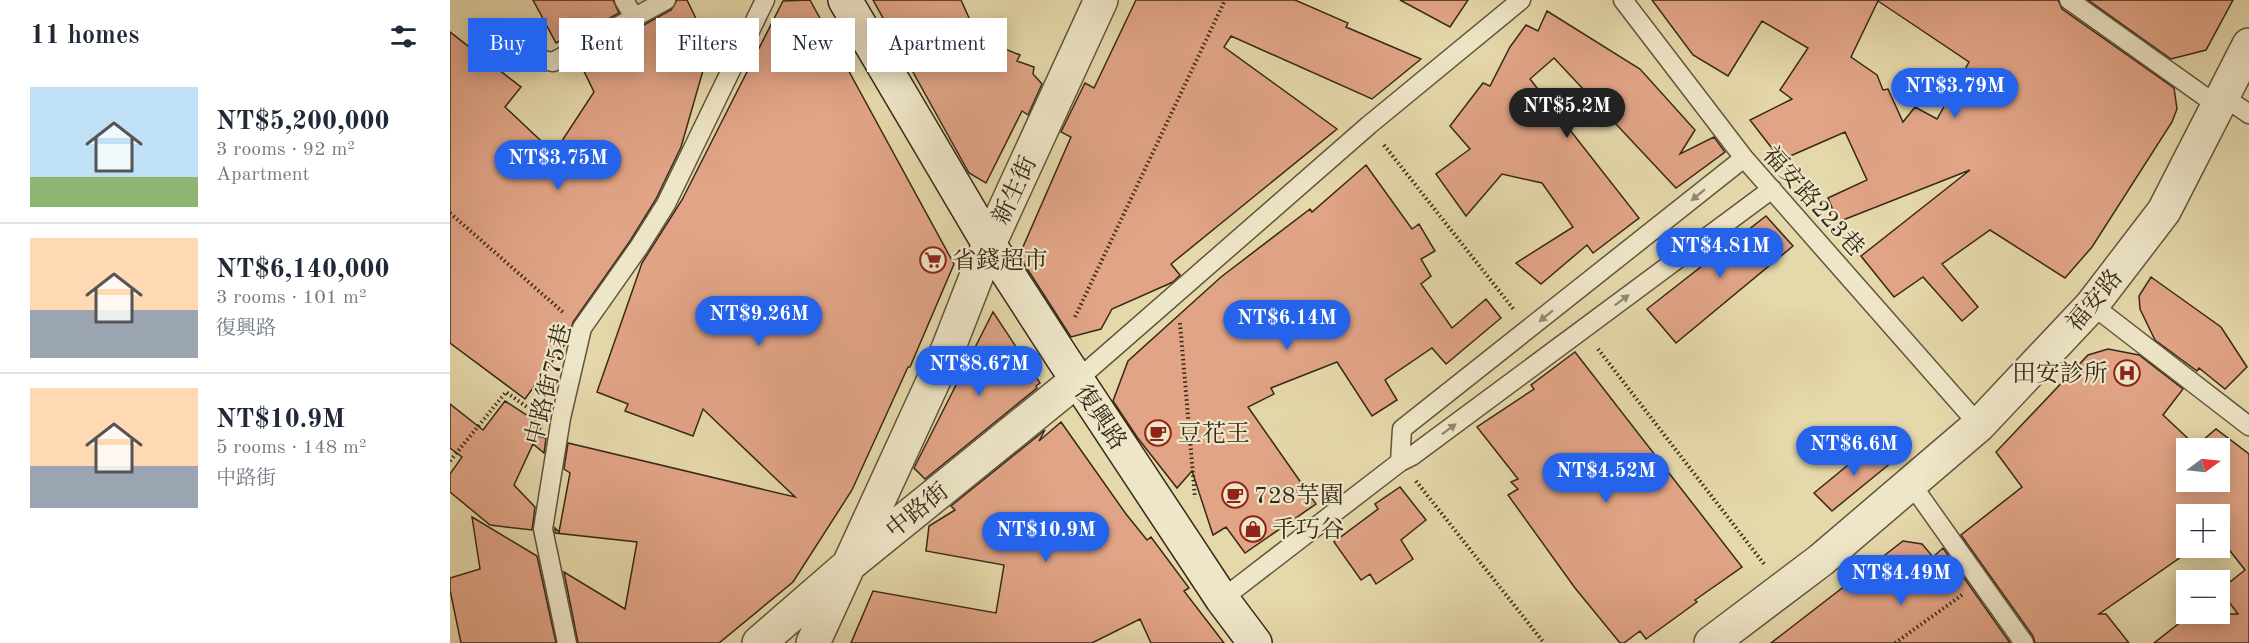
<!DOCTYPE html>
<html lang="en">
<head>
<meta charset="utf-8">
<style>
	:root { --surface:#fff; --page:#f6f6f7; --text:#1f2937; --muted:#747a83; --line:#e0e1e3; --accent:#2563eb }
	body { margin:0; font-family:"Old Standard TT","Noto Serif TC",serif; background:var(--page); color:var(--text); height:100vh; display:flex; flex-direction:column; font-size:22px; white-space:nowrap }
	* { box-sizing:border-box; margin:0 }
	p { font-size:20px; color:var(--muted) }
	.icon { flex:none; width:33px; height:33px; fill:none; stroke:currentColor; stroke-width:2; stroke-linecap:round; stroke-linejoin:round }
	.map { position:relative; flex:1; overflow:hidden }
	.side { display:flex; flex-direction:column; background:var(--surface); width:450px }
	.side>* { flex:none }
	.hud { position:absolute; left:18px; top:18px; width:570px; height:54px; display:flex; gap:12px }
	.needle { width:39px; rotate:75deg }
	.fabs { position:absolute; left:1726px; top:438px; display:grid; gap:12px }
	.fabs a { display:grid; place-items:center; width:54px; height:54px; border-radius:0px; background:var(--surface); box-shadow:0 3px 15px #0003; font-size:30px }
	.price { position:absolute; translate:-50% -51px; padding:0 14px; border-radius:21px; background:var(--accent); color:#fff; font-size:20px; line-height:39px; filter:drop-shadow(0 2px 3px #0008) }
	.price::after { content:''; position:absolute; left:50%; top:36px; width:18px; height:14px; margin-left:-9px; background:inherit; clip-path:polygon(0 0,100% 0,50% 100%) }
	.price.selected { background:#222; color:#fff }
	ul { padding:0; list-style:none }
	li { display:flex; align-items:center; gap:18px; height:150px; padding:0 30px }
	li+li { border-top:2px solid var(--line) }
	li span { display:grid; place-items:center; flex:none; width:168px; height:120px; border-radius:0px; color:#555 }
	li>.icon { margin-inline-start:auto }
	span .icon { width:72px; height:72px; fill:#fffc; stroke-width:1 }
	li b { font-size:26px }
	h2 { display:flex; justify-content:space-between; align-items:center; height:72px; padding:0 30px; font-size:26px }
	.pill { padding:0 21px; border-radius:0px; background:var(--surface); box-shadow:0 3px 15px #0003; font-size:21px; line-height:54px }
	.pill.selected { background:var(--accent); color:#fff }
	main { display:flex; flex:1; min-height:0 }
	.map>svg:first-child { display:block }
	.building { fill:#e1a486; stroke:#372918; stroke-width:1.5; fill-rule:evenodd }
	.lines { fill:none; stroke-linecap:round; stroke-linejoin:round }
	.lane-casing { stroke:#62553c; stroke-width:21 }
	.street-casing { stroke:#62553c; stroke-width:36 }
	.secondary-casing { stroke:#372918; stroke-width:36 }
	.path { stroke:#372918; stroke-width:4; stroke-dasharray:1.5 3; stroke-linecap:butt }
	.lane { stroke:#eee6c8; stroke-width:18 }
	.street { stroke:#eee6c8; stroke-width:33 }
	.secondary { stroke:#eee6c8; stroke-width:33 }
	.oneway { fill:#928870 }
	.labels { text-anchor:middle; stroke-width:4.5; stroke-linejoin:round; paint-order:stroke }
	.street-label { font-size:24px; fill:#372918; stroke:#eee6c8 }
	.poi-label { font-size:24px; fill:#372918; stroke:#eee6c8; text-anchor:start }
</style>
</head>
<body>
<main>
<section class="side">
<h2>11 homes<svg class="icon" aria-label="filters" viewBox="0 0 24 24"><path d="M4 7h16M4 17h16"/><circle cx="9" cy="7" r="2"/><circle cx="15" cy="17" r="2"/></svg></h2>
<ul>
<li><span style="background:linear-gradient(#bfe0f5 75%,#8fb573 0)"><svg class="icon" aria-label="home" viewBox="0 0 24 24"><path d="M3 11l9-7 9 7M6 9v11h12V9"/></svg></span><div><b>NT$5,200,000</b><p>3 rooms · 92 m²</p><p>Apartment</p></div></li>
<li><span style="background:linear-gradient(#ffd9b3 60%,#9aa5b1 0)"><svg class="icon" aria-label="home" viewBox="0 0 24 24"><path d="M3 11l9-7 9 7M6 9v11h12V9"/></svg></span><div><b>NT$6,140,000</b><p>3 rooms · 101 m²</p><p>復興路</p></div></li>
<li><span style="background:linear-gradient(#ffd9b3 65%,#9aa5b1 0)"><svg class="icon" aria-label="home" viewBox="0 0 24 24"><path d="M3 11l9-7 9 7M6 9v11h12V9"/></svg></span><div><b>NT$10.9M</b><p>5 rooms · 148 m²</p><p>中路街</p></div></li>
</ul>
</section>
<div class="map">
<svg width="1799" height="643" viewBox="0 0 1799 643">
	<rect width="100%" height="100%" fill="#e5d8aa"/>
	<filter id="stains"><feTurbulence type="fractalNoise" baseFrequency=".00333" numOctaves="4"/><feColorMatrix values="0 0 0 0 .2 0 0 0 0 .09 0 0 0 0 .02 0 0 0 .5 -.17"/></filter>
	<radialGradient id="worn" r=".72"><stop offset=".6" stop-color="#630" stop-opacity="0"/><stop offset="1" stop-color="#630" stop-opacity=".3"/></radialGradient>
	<path class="building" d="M83,0H163L169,13L118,41L117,37L106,43Z
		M227,0H237L250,27L265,29L231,147L206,199L180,241L123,322L118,340L75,399L0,343V32L71,87L55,107L104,153L144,92L129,61L221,10Z
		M360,0L504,264L460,367H458L402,490L343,582L269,643H128L114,572L175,609L187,542L105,533V528L109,532L120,473L114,469L118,443L345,497L253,409L243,436L175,411L178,404L147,392L192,263L232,200L333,1Z
		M423,0H511L528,38L570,55L567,61L584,67L583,74L592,84L578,115L572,111L536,183L519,173Z
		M686,0H845L898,23L896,27L971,59L922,99L781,36L774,47L887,129L721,264L730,275L723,282L662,309L651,329L621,337L569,256L621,137L611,132L635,83L644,88Z
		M950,0H1018L1000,27Z
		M1202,0H1608L1612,9L1724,88L1727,109L1722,122L1642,247L1615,278L1540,230L1492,264L1528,307L1512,321L1473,277L1444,297L1411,256L1520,170L1388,222L1378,198L1417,180L1395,132L1331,160L1300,120L1342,99L1330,90L1358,48L1312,21L1278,76L1243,55ZM1428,1L1519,62L1487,119L1465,107L1453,122L1438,89L1433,90L1427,75L1401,57Z
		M1638,0H1783L1756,50L1721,59Z
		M1097,11L1190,69L1245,130L1230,154L1264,137L1275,152L1226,188L1104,58L1080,79L1189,218L1143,253L1137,245L1091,284L1066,263L1123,227L1092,183L1052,174L1016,216L986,174L1020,149L1000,126L1033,83L1040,86L1060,47L1076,25L1088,31Z
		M916,165L962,229L969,224L985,251L971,259L981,276L971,284L1002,328L1036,299L1051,318L996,364L982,348L935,380L947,400L922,416L887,362L821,388L824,394L798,407L866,504L795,553L776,527L763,535L742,471L727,488L687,437L663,401L678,361L771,277L860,209L862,212Z
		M1316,216L1343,246L1226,343L1197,309Z
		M1701,277L1771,327L1797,367L1775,389L1749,368L1747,371L1705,340L1690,309L1689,296Z
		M543,312L590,383L586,386L587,388L475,479L464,468Z
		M1658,349L1689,355L1733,389L1713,415L1746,446L1766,429L1799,454V643H1704L1741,614H1788L1770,590L1795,570L1770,538V514H1737V548H1744L1649,614H1656L1679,643H1585L1583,636L1511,535L1572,487L1546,452L1638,355ZM1737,448H1770V482H1737Z
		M1125,352L1292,567L1245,600L1247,602L1196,639L1190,631L1174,643H1170L1125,588L1058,495L1068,489L1061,482L1068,479L1027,427L1084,389L1081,385Z
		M55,401L92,425L87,436L96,438L94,453L83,444L64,485L85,507L82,530L40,525L0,492V474L12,457L0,448V404L33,430Z
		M611,422L676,514L697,540L701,537L739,588L734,591L774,643H701L690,619L642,643H401L423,591L546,613L554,565L476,551L479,526L505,510L501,506L595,430L589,441Z
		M1426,442L1442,462L1382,511L1364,493Z
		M950,487L976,520L951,540L963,559L926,584L920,574L911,580L884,542L928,509L925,504Z
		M22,517L87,556L106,643H11L0,590V578L30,569Z
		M1453,541L1472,544L1483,557L1493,548L1560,643H1321Z"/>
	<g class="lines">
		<g class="lane-casing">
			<path id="lane" d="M174,0L184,17
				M1173,0L1294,158L1529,425
				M1619,0L1768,106
				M57,44L84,58L103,62L216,0
				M1774,97L1799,114
				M1642,305L1799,426
				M627,380L919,125L1071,0
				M950,462L952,429L1294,158
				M1462,485L1574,643
				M772,599L950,462L962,456L1322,189
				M117,643L93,529L111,418L132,328L189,247L216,204L315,0"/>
		</g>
		<g class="street-casing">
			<path id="street" d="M309,643L400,564L627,380
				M363,643L498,349L539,244L651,0
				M1261,643L1371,560L1529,425L1642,305L1714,211L1799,45"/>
		</g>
		<g class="secondary-casing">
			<path id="secondary" d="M395,0L539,244L612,357L772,599L805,643"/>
		</g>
		<path class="path" d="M934,145L1065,311
			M0,213L115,314
			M625,317L775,0
			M730,323L745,498
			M1148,349L1314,564
			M0,461L56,392L88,415
			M966,481L1094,643
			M1445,643L1512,595"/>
		<use href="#lane" class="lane"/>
		<use href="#street" class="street"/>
		<use href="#secondary" class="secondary"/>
	</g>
	<defs><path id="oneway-solid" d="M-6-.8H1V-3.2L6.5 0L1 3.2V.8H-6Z" transform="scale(1.5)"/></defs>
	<g class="oneway">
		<use href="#oneway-solid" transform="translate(1248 195) rotate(141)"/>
		<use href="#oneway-solid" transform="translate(1172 300) rotate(-37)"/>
		<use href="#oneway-solid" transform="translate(1096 316) rotate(141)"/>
		<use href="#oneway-solid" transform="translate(999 429) rotate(-37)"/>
	</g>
	<defs>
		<g id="supermarket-ring" transform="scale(1.35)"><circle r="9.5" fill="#eee6c8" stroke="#8f2418" stroke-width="1.5"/><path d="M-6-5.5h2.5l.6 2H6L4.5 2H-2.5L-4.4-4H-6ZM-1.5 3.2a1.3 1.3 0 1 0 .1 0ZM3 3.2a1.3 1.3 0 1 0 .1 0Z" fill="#8f2418"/></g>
		<g id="hospital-ring" transform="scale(1.35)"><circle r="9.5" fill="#eee6c8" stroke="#8f2418" stroke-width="1.5"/><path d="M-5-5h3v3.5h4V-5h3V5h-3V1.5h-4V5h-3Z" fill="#8f2418"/></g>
		<g id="cafe-ring" transform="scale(1.35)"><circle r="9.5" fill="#eee6c8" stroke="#8f2418" stroke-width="1.5"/><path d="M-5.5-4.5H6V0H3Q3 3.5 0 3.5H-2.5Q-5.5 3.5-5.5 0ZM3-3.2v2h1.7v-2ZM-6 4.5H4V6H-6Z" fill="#8f2418"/></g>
		<g id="shop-ring" transform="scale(1.35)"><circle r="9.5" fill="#eee6c8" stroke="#8f2418" stroke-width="1.5"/><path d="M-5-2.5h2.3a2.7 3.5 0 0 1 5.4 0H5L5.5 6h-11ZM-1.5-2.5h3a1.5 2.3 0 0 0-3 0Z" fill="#8f2418"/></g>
	</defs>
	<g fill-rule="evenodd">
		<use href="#supermarket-ring" x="483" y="260"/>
		<use href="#hospital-ring" x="1677" y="373"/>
		<use href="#cafe-ring" x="708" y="433"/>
		<use href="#cafe-ring" x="785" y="495"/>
		<use href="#shop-ring" x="803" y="529"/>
	</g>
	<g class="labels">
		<g class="street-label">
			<text transform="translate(564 190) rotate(-65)" y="8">新生街</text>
			<text transform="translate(1364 201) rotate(48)" y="8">福安路223巷</text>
			<text transform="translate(1644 300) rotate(-50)" y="8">福安路</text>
			<text transform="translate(98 384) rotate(-76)" y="8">中路街75巷</text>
			<text transform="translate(651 417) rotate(56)" y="8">復興路</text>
			<text transform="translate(467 510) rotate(-39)" y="8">中路街</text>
		</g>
		<g class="poi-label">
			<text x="502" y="268">省錢超市</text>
			<text x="1658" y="381" text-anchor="end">田安診所</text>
			<text x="728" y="441">豆花王</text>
			<text x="804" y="503">728芋園</text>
			<text x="822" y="537">千巧谷</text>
		</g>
	</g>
	<rect width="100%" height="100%" filter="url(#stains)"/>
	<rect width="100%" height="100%" fill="url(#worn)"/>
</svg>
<div class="fabs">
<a><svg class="needle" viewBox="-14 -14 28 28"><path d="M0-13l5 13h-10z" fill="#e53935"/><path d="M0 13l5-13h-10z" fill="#747a83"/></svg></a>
<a>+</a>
<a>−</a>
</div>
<b class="price" style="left:1505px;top:119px">NT$3.79M</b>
<b class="price selected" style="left:1117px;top:139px">NT$5.2M</b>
<b class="price" style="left:108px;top:191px">NT$3.75M</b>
<b class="price" style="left:1270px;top:279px">NT$4.81M</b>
<b class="price" style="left:309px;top:347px">NT$9.26M</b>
<b class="price" style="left:837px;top:351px">NT$6.14M</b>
<b class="price" style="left:529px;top:397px">NT$8.67M</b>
<b class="price" style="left:1404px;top:477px">NT$6.6M</b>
<b class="price" style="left:1156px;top:504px">NT$4.52M</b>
<b class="price" style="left:596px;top:563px">NT$10.9M</b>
<b class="price" style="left:1451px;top:606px">NT$4.49M</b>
<div class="hud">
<a class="pill selected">Buy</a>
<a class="pill">Rent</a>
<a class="pill">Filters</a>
<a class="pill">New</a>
<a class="pill">Apartment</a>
</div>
</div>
</main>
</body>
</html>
